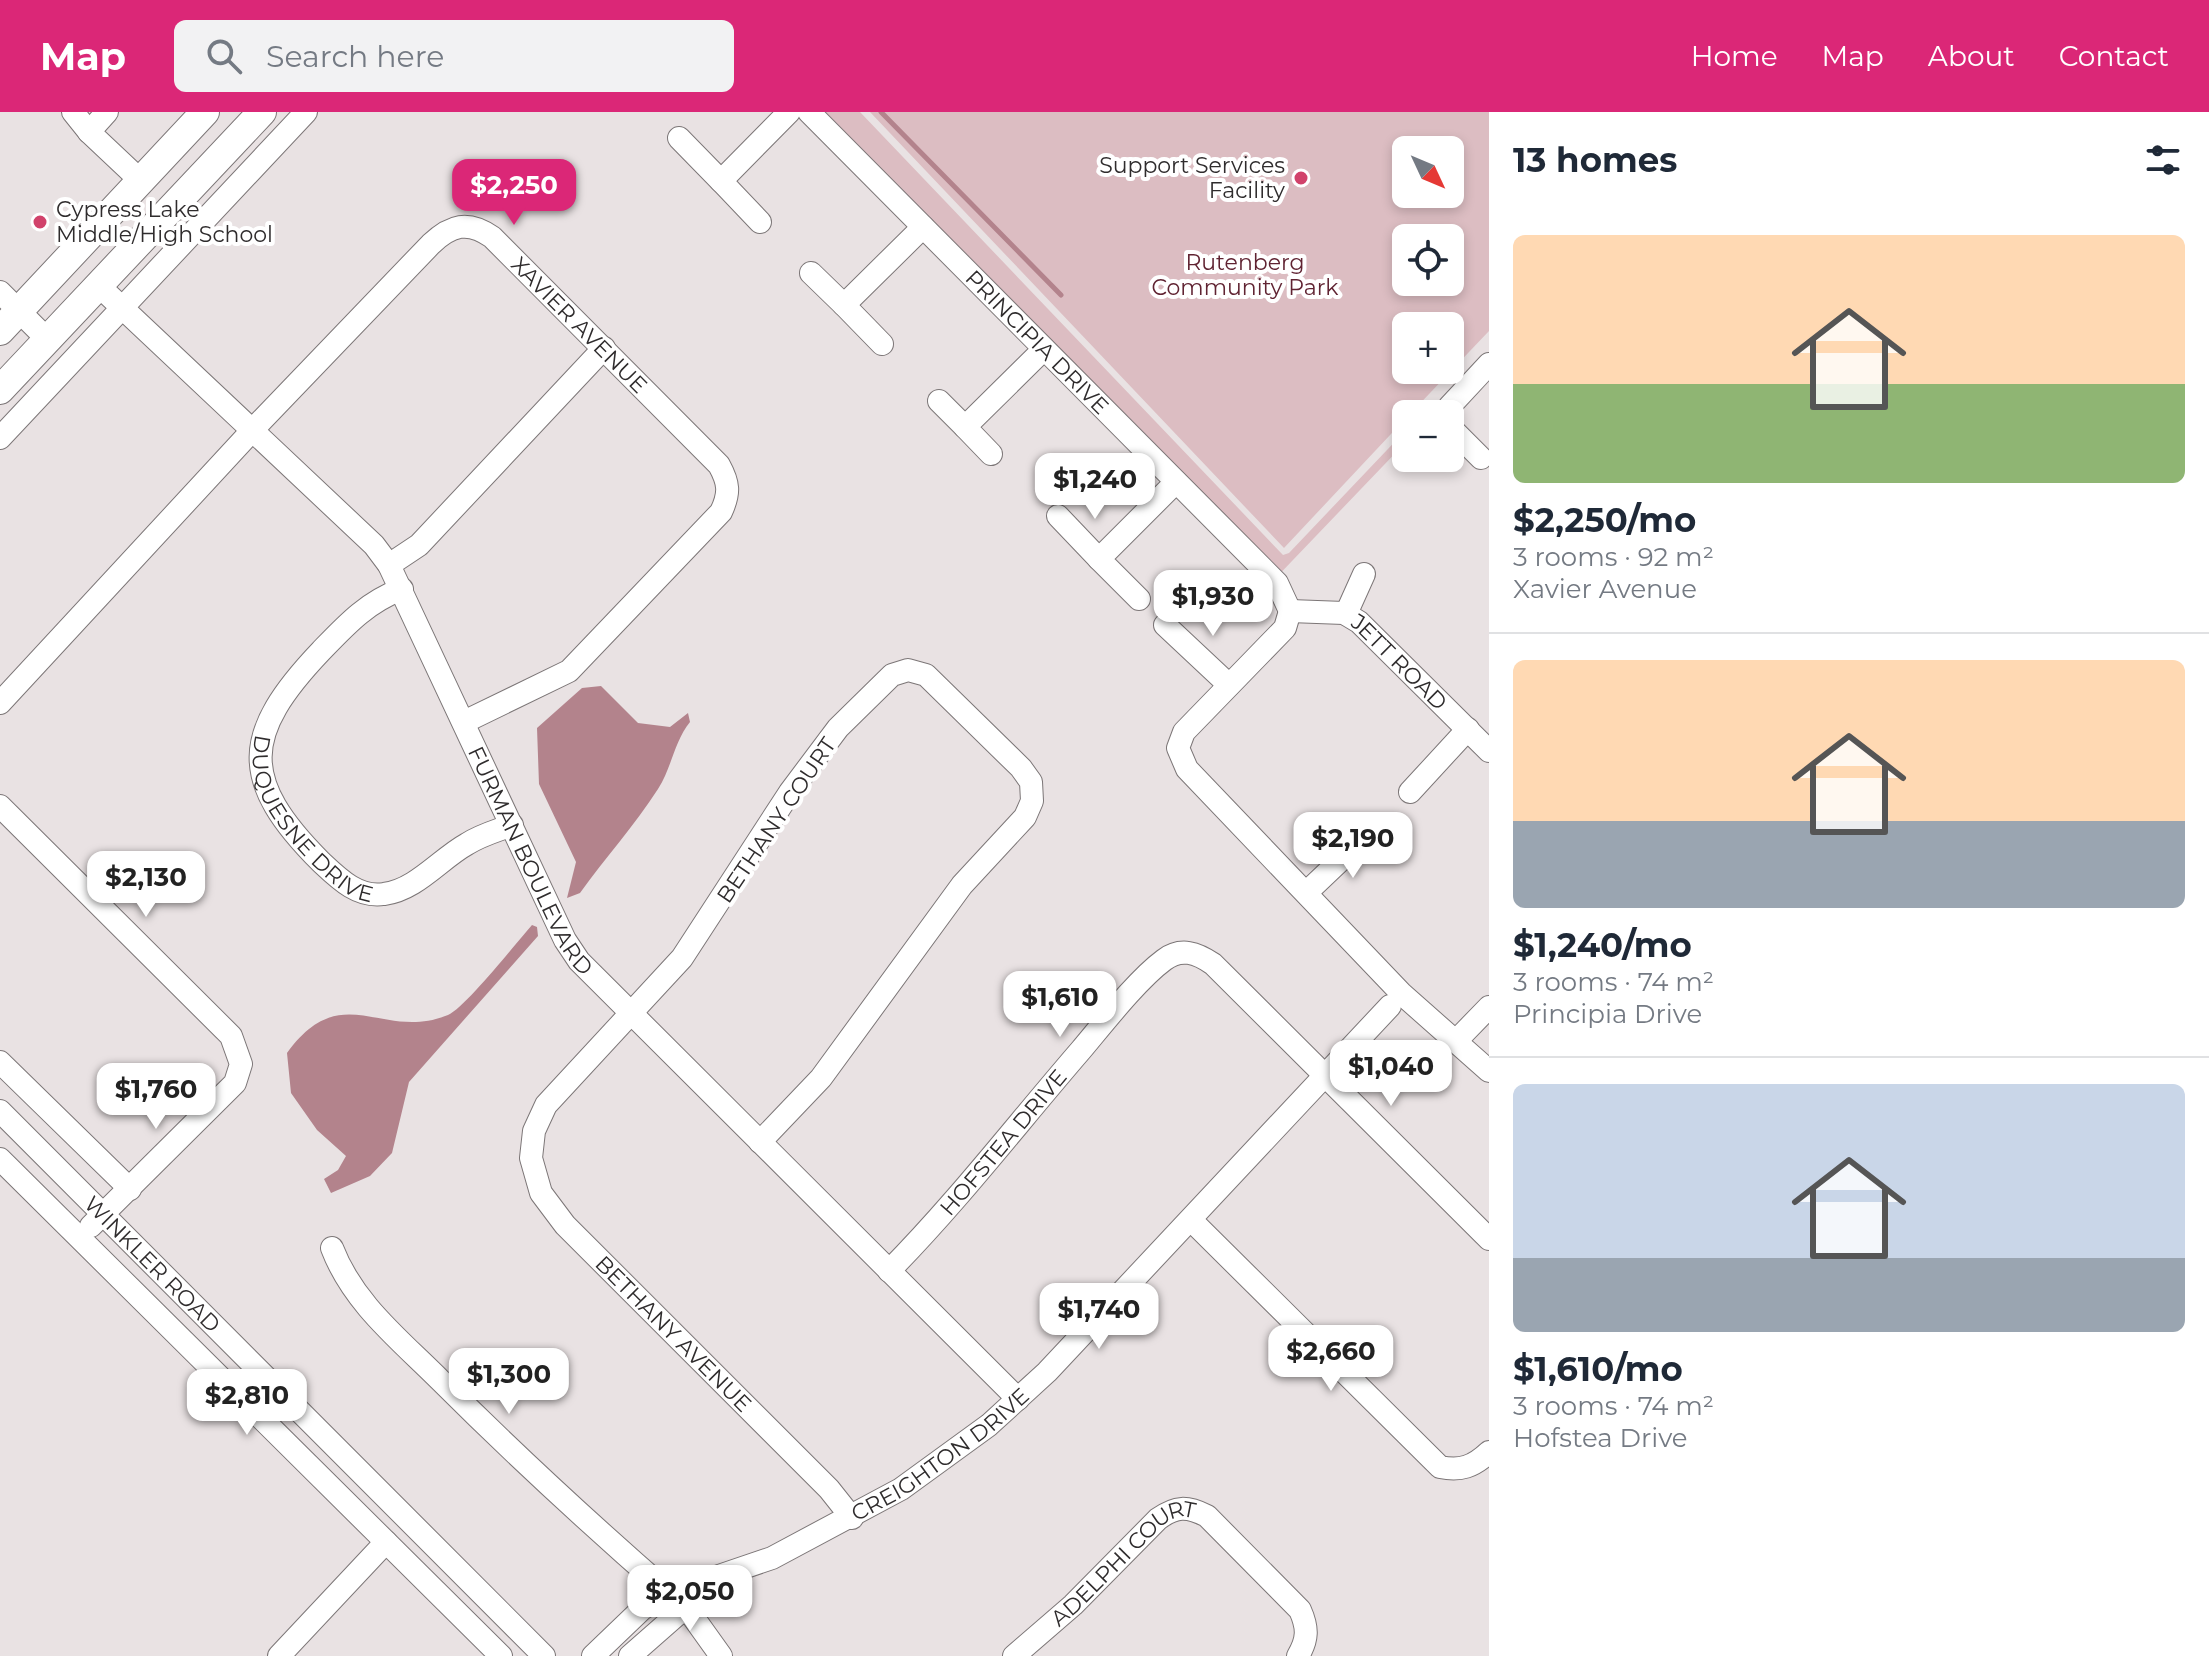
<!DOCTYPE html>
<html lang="en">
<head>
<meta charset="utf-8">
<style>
	:root { --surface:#fff; --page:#f2f2f3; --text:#1f2937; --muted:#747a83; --line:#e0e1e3; --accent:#db2777 }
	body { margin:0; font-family:Montserrat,sans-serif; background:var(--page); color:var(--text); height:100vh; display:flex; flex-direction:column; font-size:30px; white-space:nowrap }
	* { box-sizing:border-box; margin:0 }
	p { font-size:26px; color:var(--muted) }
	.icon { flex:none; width:44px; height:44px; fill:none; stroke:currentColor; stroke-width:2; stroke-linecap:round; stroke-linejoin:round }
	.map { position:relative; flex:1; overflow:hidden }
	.sheet { display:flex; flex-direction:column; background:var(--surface); width:720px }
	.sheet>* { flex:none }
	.needle { width:52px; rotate:134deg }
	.tools { position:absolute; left:1392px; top:24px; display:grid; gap:16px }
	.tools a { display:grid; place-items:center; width:72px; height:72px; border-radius:12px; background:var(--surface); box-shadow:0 4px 12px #0003; font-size:40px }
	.price { position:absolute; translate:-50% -68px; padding:0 18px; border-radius:16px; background:#fff; color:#222; font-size:26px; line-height:52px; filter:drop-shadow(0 2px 4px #0008) }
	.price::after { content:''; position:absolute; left:50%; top:48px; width:24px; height:18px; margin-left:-12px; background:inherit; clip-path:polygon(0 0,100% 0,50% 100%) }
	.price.active { background:var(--accent); color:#fff }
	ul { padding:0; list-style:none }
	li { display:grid; align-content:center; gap:16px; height:424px; padding:0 24px }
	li+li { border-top:2px solid var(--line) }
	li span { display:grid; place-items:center; height:248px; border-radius:12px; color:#555 }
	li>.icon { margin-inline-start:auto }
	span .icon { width:144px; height:144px; fill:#fffc; stroke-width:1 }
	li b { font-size:34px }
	h2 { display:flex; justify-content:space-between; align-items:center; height:96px; padding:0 24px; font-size:34px }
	header { display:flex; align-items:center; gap:48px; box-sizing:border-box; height:112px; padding:0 40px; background:var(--accent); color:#fff }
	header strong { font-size:38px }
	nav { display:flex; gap:44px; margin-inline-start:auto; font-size:28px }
	.search { width:560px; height:72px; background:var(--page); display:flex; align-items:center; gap:20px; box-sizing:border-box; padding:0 28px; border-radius:12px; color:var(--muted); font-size:30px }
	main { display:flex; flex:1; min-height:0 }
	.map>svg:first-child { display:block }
	.green { fill:#dcbdc2; fill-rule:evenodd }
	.water { fill:#b3838c }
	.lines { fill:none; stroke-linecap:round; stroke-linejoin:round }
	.stream { stroke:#b3838c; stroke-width:5 }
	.minor-casing { stroke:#7c7677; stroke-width:24 }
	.major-casing { stroke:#7c7677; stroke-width:30 }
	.minor { stroke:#fff; stroke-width:22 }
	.major { stroke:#fff; stroke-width:28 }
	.poi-dot { fill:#d1426b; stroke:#fff; stroke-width:3 }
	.labels { text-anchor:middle; stroke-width:8; stroke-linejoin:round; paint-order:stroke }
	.poi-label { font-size:22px; fill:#2f2c2d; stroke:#fff; text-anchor:end }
	.park-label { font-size:22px; fill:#602332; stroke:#fff }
	.street-label { font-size:22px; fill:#2f2c2d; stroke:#fff }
</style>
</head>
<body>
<header>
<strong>Map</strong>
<div class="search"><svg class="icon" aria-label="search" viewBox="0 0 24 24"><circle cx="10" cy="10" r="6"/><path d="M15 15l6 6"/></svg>Search here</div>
<nav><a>Home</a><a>Map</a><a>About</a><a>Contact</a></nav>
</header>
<main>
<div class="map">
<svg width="1489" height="1544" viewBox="0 0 1489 1544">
	<rect width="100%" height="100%" fill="#e9e2e3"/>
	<path class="green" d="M794,0H860L1283,443L1289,441L1406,318V330L1270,472L1052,260Z
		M870,0H1489V219L1410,302H1406V306L1284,436ZM1406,38H1450V82H1406ZM1406,126H1450V170H1406ZM1406,214H1450V258H1406Z"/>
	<path class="water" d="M601,574L638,611L670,615L688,601L690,610C674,630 672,655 658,677C635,713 605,746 580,781L567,786L576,750L539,672L537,616L582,576Z
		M532,813L537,815L538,824L409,970L392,1041L370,1064L331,1081L324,1067L338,1058L346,1044L317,1018L291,981L287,941C342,865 382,930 448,903C465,896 516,831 532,813Z"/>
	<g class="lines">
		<path class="stream" d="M881,0L1061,183"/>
		<g class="minor-casing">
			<g id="minor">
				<path d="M73,0L89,20"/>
				<path d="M107,0L89,20L141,69"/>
				<path id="s1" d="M809,0L1277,471L1290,499"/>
				<path d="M679,26L721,69"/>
				<path d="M760,110L721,69L789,0"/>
				<path d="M811,161L844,193"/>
				<path id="s2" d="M98,173L374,433L389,453L565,828L579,849L1018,1287"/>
				<path d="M0,180L47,227"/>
				<path d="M882,232L844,193L923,115"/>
				<path d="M939,289L965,315"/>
				<path d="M1450,302L1449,295L1489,252"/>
				<path d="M1450,305L1452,317L1481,346"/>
				<path d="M0,326L306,0"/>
				<path d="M991,342L965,315L1044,237"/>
				<path d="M1058,404L1099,447"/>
				<path d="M389,453L419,433L604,236"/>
				<path id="s3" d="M402,477C367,490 346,513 321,539C242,622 239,668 321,750C339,767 358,786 384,782C416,778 440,747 467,732C481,723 496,719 512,713"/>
				<path d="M1139,487L1099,447L1176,370"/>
				<path d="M1290,499L1285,516L1184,620L1178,636L1187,657L1402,882L1489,959"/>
				<path id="s4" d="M1290,499L1344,501L1359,510L1489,639"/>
				<path d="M1346,502L1364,462"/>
				<path d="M1165,513L1229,573"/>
				<path id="s5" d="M0,591L261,309L431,132C451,113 468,108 492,125L719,353C729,371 730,381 721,400L569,559L464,610"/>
				<path d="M1410,680L1468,617"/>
				<path d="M0,694L231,924L241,952L235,971L91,1114"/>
				<path d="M1307,780L1368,722"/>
				<path d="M1456,929L1489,895"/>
				<path d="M0,950L130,1077"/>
				<path id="s6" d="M0,999L544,1544"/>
				<path id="s7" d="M760,1030L821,966L962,773L1025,705L1032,689L1031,670L1021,656L926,563L908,558L892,563L838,616L790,680L682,846L546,993L534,1019L531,1046L541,1081L565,1113L829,1377L852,1406"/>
				<path d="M0,1047L501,1544"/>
				<path d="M1191,1108L1440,1355C1461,1359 1473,1355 1489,1340"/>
				<path d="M332,1136C353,1191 399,1227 440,1268C514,1342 590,1412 669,1481"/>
				<path id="s8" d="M889,1159C958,1089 1017,1012 1081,938C1103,912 1137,868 1164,848C1181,835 1197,841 1213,852L1489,1127"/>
				<path d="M686,1495L721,1544"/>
				<path d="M279,1544L386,1430"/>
				<path id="s9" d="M593,1544L642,1497L669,1481L772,1446L901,1377L989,1313L1047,1260L1390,894"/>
				<path d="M630,1544L712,1472"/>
				<path id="s10" d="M1014,1544L1073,1493L1158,1407C1176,1394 1187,1394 1207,1404L1300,1498C1308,1516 1308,1527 1298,1544"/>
			</g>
		</g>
		<g class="major-casing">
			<path id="major" d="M0,219L205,0
				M0,278L262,0"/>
		</g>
		<use href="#minor" class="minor"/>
		<use href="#major" class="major"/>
	</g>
	<g class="poi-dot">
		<circle cx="1301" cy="66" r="8"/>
		<circle cx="40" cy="110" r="8"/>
	</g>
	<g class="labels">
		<g class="poi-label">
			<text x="1285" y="61">Support Services<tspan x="1285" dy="25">Facility</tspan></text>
			<text x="56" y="105" text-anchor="start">Cypress Lake<tspan x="56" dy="25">Middle/High School</tspan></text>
		</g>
		<g class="park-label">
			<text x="1245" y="158">Rutenberg<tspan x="1245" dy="25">Community Park</tspan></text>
		</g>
		<g class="street-label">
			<text dy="8" stroke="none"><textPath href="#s5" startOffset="822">XAVIER AVENUE</textPath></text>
			<text dy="8" stroke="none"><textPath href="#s1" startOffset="324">PRINCIPIA DRIVE</textPath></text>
			<text dy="8" stroke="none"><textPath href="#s4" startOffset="128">JETT ROAD</textPath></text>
			<text dy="8" stroke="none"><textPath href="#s3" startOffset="310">DUQUESNE DRIVE</textPath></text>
			<text transform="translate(776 708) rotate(-56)" y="8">BETHANY COURT</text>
			<text dy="8" stroke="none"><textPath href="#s2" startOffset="732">FURMAN BOULEVARD</textPath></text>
			<text dy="8" stroke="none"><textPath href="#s8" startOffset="172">HOFSTEA DRIVE</textPath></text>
			<text dy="8" stroke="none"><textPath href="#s6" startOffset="216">WINKLER ROAD</textPath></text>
			<text dy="8" stroke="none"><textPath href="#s7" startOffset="1482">BETHANY AVENUE</textPath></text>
			<text dy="8" stroke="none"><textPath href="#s9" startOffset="406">CREIGHTON DRIVE</textPath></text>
			<text dy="8" stroke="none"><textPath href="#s10" startOffset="146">ADELPHI COURT</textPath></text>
		</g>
	</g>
</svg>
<div class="tools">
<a><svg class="needle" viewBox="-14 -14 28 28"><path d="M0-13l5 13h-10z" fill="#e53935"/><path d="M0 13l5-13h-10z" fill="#747a83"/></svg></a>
<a><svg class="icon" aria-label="locate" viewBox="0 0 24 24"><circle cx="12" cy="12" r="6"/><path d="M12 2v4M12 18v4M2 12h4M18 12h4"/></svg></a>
<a>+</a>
<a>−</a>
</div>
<b class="price active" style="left:514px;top:115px">$2,250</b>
<b class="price" style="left:1095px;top:409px">$1,240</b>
<b class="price" style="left:1213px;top:526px">$1,930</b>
<b class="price" style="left:1353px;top:768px">$2,190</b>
<b class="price" style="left:146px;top:807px">$2,130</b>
<b class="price" style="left:1060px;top:927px">$1,610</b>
<b class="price" style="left:1391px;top:996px">$1,040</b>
<b class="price" style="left:156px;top:1019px">$1,760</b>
<b class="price" style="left:1099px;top:1239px">$1,740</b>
<b class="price" style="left:1331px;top:1281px">$2,660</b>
<b class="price" style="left:509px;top:1304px">$1,300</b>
<b class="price" style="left:247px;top:1325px">$2,810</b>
<b class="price" style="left:690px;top:1521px">$2,050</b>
</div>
<section class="sheet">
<h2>13 homes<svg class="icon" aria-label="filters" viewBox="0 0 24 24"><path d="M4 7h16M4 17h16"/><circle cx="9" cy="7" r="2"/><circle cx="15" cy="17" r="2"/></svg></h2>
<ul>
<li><span style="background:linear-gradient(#ffd9b3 60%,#8fb573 0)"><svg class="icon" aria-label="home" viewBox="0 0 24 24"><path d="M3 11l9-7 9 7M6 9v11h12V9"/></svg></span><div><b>$2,250/mo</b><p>3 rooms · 92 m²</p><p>Xavier Avenue</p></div></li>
<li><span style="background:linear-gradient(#ffd9b3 65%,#9aa5b1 0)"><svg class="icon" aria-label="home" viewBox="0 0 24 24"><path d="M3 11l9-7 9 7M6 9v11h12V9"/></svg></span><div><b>$1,240/mo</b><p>3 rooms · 74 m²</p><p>Principia Drive</p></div></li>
<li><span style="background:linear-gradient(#c9d6e8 70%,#9aa5b1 0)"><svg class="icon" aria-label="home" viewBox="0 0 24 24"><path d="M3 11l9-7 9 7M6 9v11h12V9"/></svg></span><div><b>$1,610/mo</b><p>3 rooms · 74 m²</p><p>Hofstea Drive</p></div></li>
</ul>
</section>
</main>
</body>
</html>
